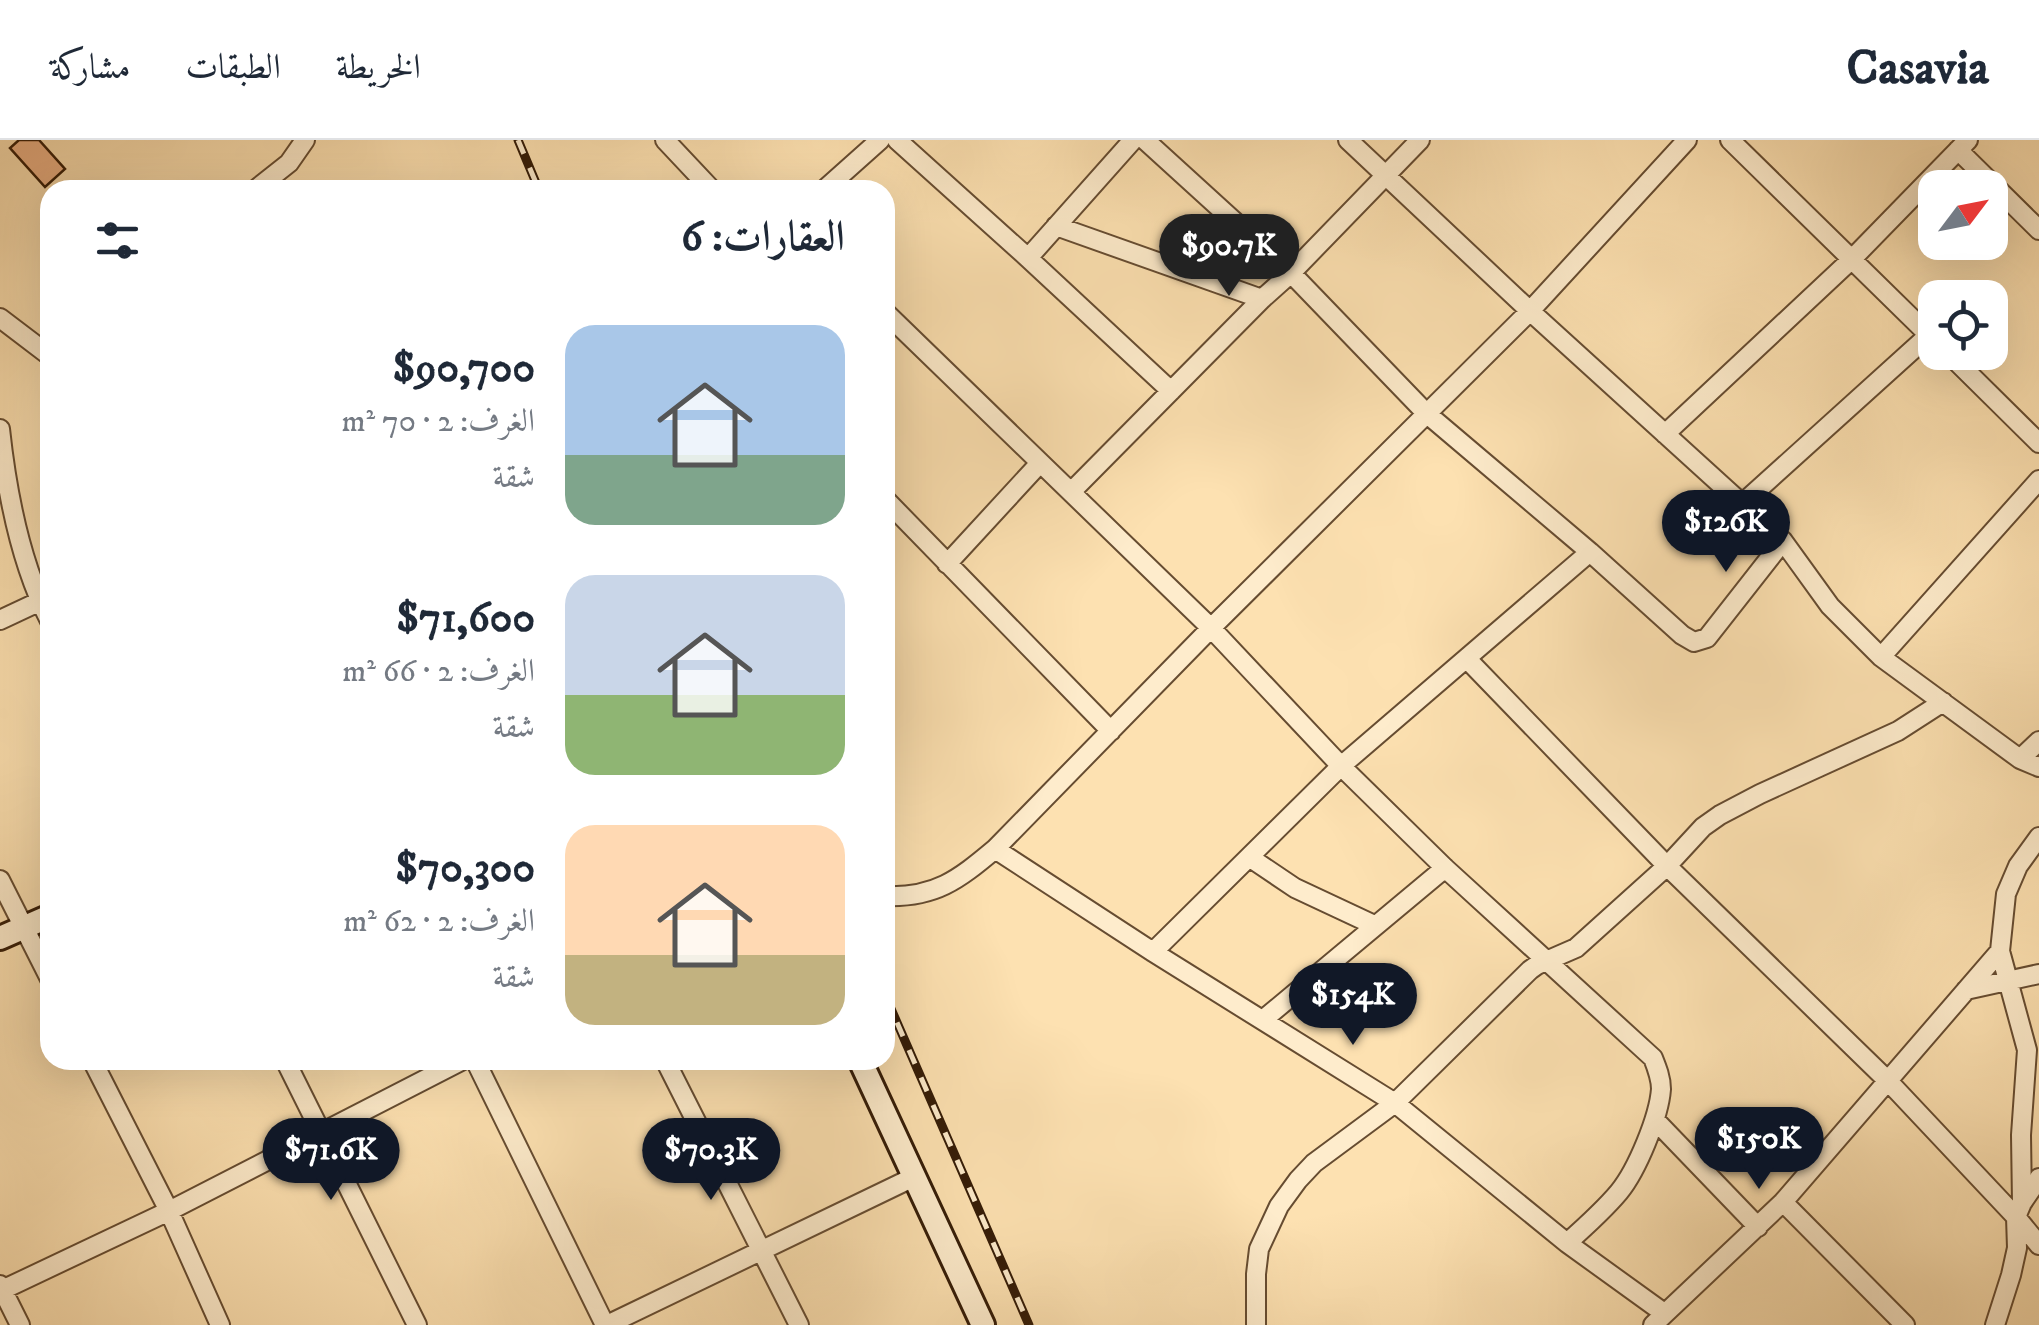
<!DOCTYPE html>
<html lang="ar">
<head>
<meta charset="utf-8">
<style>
	:root { --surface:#fff; --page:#f6f6f7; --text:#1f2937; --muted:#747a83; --line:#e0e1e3; --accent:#111827 }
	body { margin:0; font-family:"IM FELL DW Pica",Amiri,serif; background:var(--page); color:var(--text); direction:rtl; height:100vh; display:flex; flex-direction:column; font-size:38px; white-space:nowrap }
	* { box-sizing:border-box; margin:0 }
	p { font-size:32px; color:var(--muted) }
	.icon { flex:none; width:55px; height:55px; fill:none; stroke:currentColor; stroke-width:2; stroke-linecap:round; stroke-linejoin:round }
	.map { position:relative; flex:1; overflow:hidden; direction:ltr }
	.panel { position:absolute; left:40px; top:40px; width:855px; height:890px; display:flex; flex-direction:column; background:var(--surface); border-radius:30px; box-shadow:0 10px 40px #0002; direction:rtl }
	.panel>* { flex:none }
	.needle { width:65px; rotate:58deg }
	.tools { position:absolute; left:1918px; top:30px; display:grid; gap:20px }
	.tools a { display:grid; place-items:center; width:90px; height:90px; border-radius:20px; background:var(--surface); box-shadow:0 10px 40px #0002; font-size:50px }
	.price { position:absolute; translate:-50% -85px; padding:0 22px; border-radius:35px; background:var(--accent); color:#fff; font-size:32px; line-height:65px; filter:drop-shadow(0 2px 5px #0008) }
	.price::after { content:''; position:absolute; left:50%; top:60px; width:30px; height:22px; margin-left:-15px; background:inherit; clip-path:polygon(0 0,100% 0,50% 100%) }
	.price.active { background:#222; color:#fff }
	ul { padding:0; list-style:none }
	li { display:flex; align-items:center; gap:30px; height:250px; padding:0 50px }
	li span { display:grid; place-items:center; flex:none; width:280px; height:200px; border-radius:30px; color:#555 }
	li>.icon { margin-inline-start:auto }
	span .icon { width:120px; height:120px; fill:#fffc; stroke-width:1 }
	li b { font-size:42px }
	h2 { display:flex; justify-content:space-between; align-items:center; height:120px; padding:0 50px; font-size:42px }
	header { display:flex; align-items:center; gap:60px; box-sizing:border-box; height:140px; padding:0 50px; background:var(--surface); border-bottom:2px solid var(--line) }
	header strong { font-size:48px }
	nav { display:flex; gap:55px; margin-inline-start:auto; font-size:35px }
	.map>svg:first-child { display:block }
	.building { fill:#ebb185; stroke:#341b06; stroke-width:2.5 }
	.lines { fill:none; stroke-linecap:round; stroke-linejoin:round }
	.street-casing { stroke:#664c31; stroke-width:22 }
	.secondary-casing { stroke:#341b06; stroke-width:28 }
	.street { stroke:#feeccc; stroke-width:18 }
	.secondary { stroke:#feeccc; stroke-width:22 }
	.rail-casing { stroke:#341b06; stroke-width:9 }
	.rail { stroke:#feeccc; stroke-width:5; stroke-dasharray:15; stroke-linecap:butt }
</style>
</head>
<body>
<header>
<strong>Casavia</strong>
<nav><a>الخريطة</a><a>الطبقات</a><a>مشاركة</a></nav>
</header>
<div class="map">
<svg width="2039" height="1185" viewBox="0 0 2039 1185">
	<rect width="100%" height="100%" fill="#fde1b1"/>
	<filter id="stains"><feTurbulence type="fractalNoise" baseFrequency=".002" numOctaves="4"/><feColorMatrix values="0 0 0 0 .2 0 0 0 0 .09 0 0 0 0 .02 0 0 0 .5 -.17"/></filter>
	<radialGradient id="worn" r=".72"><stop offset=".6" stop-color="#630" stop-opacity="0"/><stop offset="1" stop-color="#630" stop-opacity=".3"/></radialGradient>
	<path class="building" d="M19,0H39L65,29L45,47L10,8Z"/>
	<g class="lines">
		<g class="street-casing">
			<path id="street" d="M665,0L712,50
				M897,0L1028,118L1171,251
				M1145,0L1291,133L1426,273L1590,412L1682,495L1694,502L1707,498L1783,401
				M1348,0L1530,171L1783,401L1830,466L1881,517L2020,619L2039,627
				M1730,0L1935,201
				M1958,10L2039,90
				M255,50L289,23L305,0
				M824,50L880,0
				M1056,86L1262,159
				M1028,118L1133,0
				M885,172L1211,488L1341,626L1445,728L1653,918C1657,928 1661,938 1661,949C1659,977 1637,1030 1619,1052C1604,1070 1585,1087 1567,1103
				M0,178L50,216
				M1947,212L2039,303
				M0,289C7,354 20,423 50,481
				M1665,294L1852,119L1968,0
				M1072,351L1262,159L1291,133L1420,0
				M885,359L1111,591
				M1742,364L1929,195
				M947,424L1040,323
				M0,480L49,457
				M1881,517L2039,340
				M1467,519L1667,726L1888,941L2016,1077L2039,1105
				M2020,619L2039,601
				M995,709L1153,812L1395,963L1567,1103L1664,1173
				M1249,717L1295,748L1374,785
				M0,740L50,839
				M885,756C935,758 958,740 995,709L1211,488L1530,171L1687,0
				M2000,811L2027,910L2021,995L2022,1063
				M1153,812L1341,626L1590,412
				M1966,850L2039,834
				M1264,879L1445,728
				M92,920L169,1071L220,1185
				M285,920L417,1185
				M475,920L605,1185
				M665,920L799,1185
				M1655,980L1758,1087
				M1783,1062L1905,1185
				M0,1145L20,1185
				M0,1151L169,1071L463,920
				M607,1185L914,1037
				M1256,1185V1134L1259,1109L1279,1066L1298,1040L1314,1023L1395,963L1530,830L1537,825L1576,808L1667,726L1703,687L1720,675L1760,654L1898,591L1943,562
				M1653,1185L1783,1062L2000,811L2006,754L2018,726L2039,697
				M1995,1185L2011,1135L2017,1108L2016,1077L2022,1063L2039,1038"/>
		</g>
		<g class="secondary-casing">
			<path id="secondary" d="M0,798L50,776
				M860,920L983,1185"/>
		</g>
		<use href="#street" class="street"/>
		<use href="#secondary" class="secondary"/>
		<g class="rail-casing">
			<path id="rail" d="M518,0L539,50
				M885,855L1029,1185"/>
		</g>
		<use href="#rail" class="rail"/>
	</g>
	<rect width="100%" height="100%" filter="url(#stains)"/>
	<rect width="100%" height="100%" fill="url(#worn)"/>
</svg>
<div class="tools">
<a><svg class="needle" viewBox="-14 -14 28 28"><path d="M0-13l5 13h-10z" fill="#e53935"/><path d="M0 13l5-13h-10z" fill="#747a83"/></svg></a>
<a><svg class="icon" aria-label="locate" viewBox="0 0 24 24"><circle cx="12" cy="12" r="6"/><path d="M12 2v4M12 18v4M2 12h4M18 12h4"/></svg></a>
</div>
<b class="price active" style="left:1229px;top:159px">$90.7K</b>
<b class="price" style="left:1726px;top:435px">$126K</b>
<b class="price" style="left:1353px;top:908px">$154K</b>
<b class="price" style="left:1759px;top:1052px">$150K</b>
<b class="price" style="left:331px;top:1063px">$71.6K</b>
<b class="price" style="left:711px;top:1063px">$70.3K</b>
<section class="panel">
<h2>العقارات: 6<svg class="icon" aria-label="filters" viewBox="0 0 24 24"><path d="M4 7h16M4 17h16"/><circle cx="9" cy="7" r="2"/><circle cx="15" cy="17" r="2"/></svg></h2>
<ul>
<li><span style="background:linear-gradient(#a9c7e8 65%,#7fa58c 0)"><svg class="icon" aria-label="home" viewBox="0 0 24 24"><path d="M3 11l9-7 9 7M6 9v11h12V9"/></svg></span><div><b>$90,700</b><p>الغرف: 2 · 70 m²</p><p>شقة</p></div></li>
<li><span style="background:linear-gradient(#c9d6e8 60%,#8fb573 0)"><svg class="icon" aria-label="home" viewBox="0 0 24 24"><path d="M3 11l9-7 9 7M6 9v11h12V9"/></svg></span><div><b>$71,600</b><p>الغرف: 2 · 66 m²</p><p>شقة</p></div></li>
<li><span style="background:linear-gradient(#ffd9b3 65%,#c2b280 0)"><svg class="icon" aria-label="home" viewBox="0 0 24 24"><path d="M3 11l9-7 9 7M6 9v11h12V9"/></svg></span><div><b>$70,300</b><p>الغرف: 2 · 62 m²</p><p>شقة</p></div></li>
</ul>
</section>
</div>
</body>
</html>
